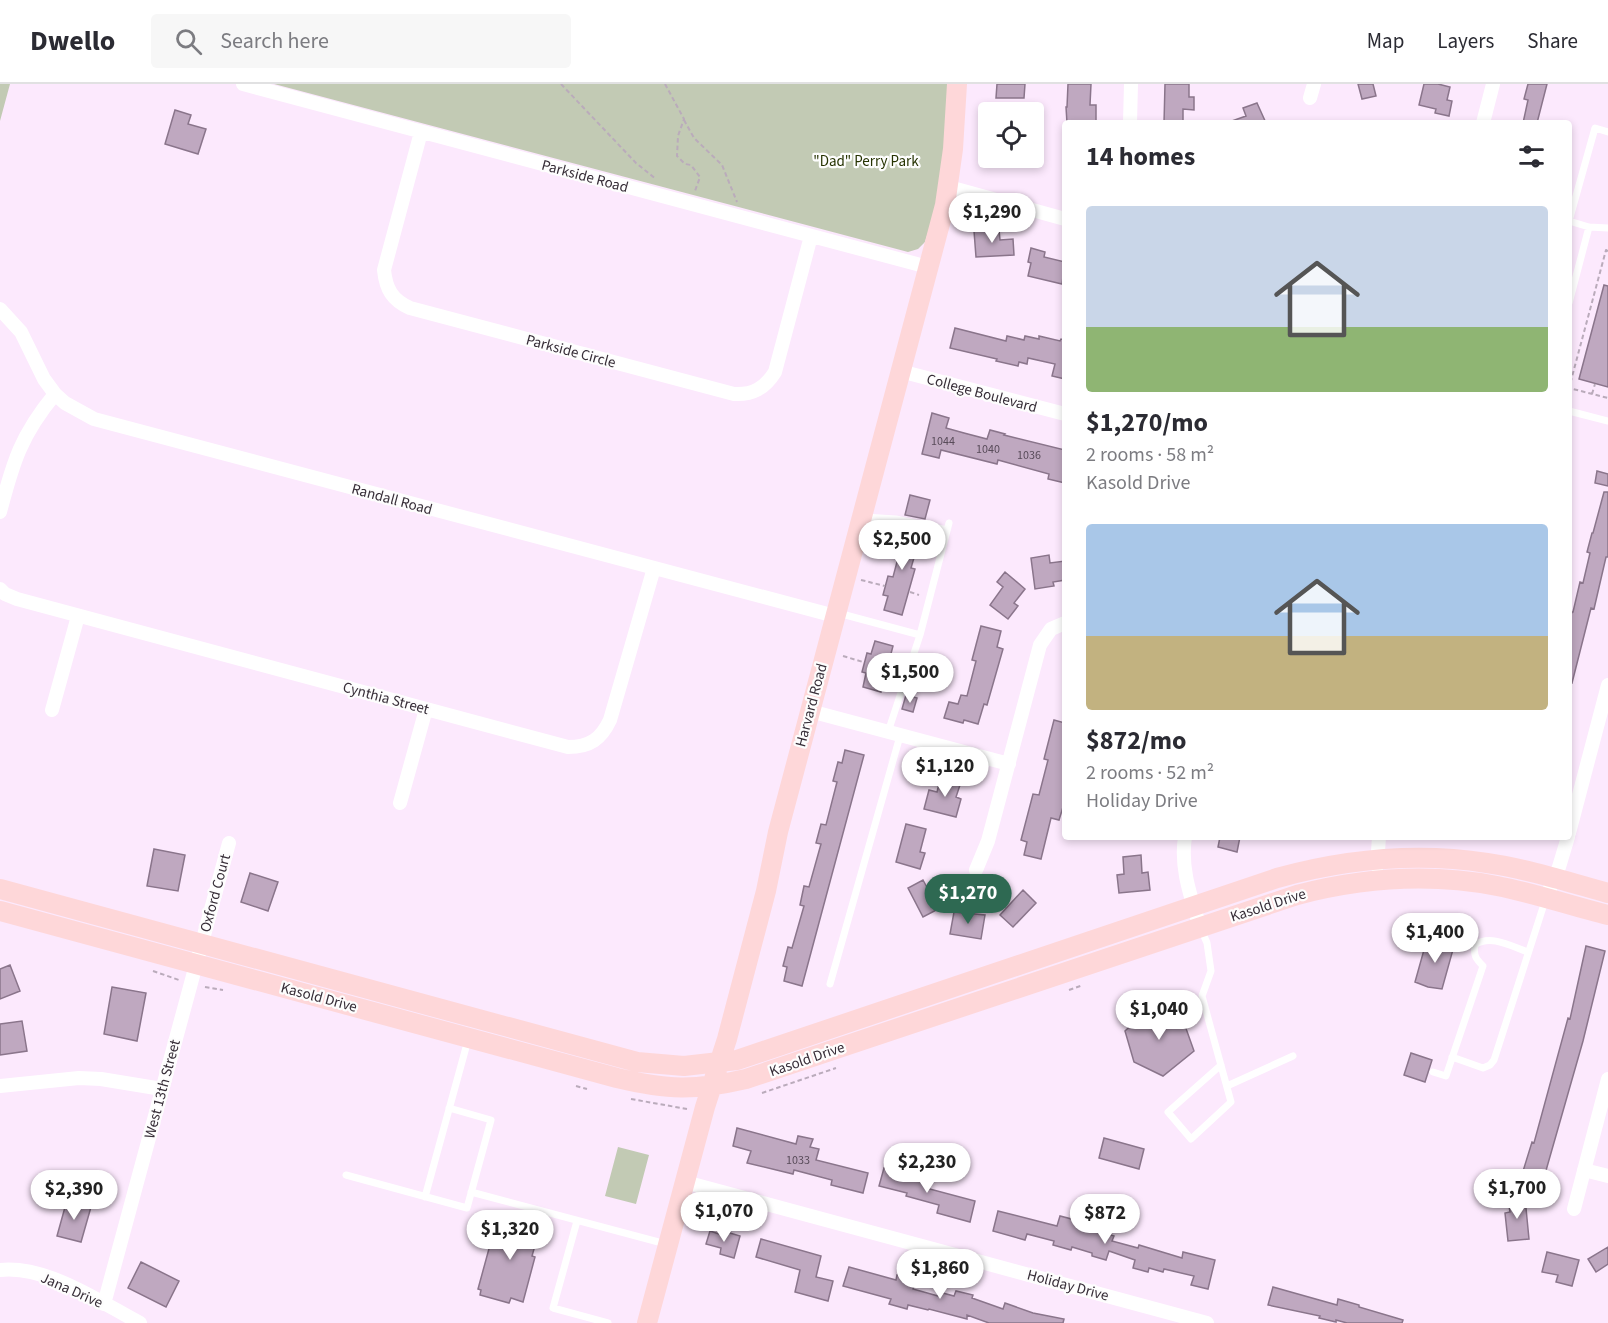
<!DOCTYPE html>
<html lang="en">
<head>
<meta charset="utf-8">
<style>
	:root { --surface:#fff; --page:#f7f7f7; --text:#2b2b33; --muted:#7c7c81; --line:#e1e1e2; --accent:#2e6952 }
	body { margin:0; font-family:"Source Sans 3",sans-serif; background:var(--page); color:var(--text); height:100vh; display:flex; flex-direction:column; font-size:22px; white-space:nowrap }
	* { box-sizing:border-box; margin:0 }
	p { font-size:20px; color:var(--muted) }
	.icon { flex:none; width:33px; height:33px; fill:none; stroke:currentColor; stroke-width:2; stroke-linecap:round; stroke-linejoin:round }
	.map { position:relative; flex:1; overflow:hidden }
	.side { position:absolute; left:1062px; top:36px; width:510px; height:720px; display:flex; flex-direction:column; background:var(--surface); border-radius:6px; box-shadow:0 3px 9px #0003 }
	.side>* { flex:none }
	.controls { position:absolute; left:978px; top:18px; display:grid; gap:12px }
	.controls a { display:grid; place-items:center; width:66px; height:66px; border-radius:6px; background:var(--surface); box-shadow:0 3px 9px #0003; font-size:30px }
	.price { position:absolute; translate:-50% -51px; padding:0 14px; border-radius:21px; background:#fff; color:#222; font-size:20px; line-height:39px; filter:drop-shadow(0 2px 3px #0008) }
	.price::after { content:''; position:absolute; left:50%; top:36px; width:18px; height:14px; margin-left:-9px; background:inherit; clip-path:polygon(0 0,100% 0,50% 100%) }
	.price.on { background:var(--accent); color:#fff }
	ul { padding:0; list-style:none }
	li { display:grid; align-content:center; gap:12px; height:318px; padding:0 24px }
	li span { display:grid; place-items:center; height:186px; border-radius:6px; color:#555 }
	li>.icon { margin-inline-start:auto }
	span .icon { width:108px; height:108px; fill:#fffc; stroke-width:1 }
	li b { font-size:26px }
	h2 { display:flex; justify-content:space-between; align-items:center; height:72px; padding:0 24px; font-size:26px }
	header { display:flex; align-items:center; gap:36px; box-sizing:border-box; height:84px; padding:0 30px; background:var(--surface); border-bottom:2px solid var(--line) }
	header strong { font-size:28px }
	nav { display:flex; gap:33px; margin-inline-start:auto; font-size:21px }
	.search { width:420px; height:54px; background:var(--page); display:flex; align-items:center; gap:15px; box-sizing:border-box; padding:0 21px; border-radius:6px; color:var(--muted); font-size:22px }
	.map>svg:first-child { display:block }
	.green { fill:#c2cab4 }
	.building { fill:#bfa8c0; stroke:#8a758b; stroke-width:1.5 }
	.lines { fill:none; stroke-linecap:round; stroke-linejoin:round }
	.path { stroke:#baabbb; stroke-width:2; stroke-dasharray:4.5 3; stroke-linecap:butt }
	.lane { stroke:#fff; stroke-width:7 }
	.street { stroke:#fff; stroke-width:14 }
	.secondary { stroke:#fed7d9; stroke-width:20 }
	.labels { text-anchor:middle; stroke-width:4.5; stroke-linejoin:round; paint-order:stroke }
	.number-label { font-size:12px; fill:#594c5a }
	.park-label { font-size:15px; fill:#263302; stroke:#fdfdfd }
	.street-label { font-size:15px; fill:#372e38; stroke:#fdfdfd }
</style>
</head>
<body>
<header>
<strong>Dwello</strong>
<div class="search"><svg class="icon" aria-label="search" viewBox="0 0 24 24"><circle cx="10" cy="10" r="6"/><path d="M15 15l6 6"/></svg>Search here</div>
<nav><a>Map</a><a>Layers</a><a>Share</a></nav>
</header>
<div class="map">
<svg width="1608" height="1239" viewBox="0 0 1608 1239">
	<rect width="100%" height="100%" fill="#fce9fd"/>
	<path class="green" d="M0,0H10L0,37Z
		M274,0H949L947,48L936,124L925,158L918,165L908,168Z
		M618,1063L649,1071L636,1120L605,1112Z"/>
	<path class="building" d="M997,0H1025L1024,14H996Z
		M1068,0H1091L1090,21H1096V39H1067L1066,23H1067Z
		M1165,0H1189V13H1194V26L1183,25V39H1164Z
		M1358,0H1373L1376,12L1362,15Z
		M1424,0H1438L1450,3L1447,16L1452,17L1449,32L1435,29L1436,25L1419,21Z
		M1528,0H1547L1537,39H1523L1528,16L1524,15Z
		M1257,19L1266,39H1233L1232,37L1246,32L1243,24Z
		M175,26L191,31L188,40L206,45L198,70L165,60Z
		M999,146L1000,156L1013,155L1014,171L976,173L974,147Z
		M1031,164L1045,168L1044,173L1065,178L1062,200L1028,192L1031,179L1028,178Z
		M1604,201L1608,202V303L1579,295Z
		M955,244L1006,257L1007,252L1024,256L1025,252L1039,255V252L1060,257L1061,255L1065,256V295L1052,292L1055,280L1028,274L1027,280L1019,278L1018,282L996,277L997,275L950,264Z
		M932,329L949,334L946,344L964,349L987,355L990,346L1005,350L1004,351L1065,366V399L1048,395L1049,390L998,376L997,380L941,366L939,374L922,370Z
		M1597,387L1608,390V402L1595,399Z
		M1604,408H1608V473H1606L1594,525L1591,524L1572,599L1569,598V536L1572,528H1573L1580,498L1583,499L1590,469L1587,468L1592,449H1593Z
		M910,411L930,416L925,435L905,431Z
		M902,442L922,446L911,484L915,485L902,531L884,526L888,512L883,511L888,492L893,493L901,463L897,462Z
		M1049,471L1050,479L1065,477V496L1053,498L1054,502L1035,505L1031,474Z
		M1005,488L1025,505L1014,519L1018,522L1008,535L990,521L1003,503L997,498Z
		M981,542L1001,547L997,563L1003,565L987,621L984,620L978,640L964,636L963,639L944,634L949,618L958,620L961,611L967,612L976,577L972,576Z
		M875,557L893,562L881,608L863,603L866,589L862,588L867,569L871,570Z
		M906,611L917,614L913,628L902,625Z
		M1054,636L1065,639V721L1064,720L1059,736L1051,734L1041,775L1024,771L1027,758L1021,756L1033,710L1039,711L1048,676L1044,675Z
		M845,666L864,671L802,902L784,897L787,883L783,882L788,863L792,864L804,822L800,821L804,802L809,803L821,760L816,759L821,740L826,741L837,698L833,697L838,678L842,679Z
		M941,692L961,698L956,713L961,715L956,733L924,725L929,706L937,708Z
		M906,740L926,745L920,768L925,769L920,785L896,778Z
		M1220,753H1240L1237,768L1218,763Z
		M154,765L185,771L178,807L147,802Z
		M1141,771L1142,789L1148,788L1150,806L1119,809L1117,791L1124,790L1123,773Z
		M250,789L278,798L268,827L241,818Z
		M923,796L930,809L937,805L946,821L923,833L908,804Z
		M1023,806L1036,819L1013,843L1000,831Z
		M954,828L985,831L981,855L950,850Z
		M1427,855L1441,856L1454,862L1442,905L1428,903L1415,898Z
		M1586,862L1605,867L1583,957L1541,1104L1520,1097L1532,1058L1534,1059L1568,934L1570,935Z
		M10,881L20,907L0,915V885Z
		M112,903L146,909L137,957L104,950Z
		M1153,921L1183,936L1194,967L1163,992L1134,978L1125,947Z
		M22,937L27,967L0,971V940Z
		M1411,969L1432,976L1425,998L1404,991Z
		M737,1044L796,1060L798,1052L813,1055L810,1063L819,1065L816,1076L868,1089L863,1109L831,1101L832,1096L794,1086L793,1090L747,1079L751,1067L733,1062Z
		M1104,1054L1144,1065L1139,1085L1099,1074Z
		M884,1084L898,1088L899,1085L929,1093L926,1104L975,1117L970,1138L937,1129L939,1121L906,1112L907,1109L879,1102Z
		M1525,1114L1529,1155L1508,1157L1505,1129L1510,1128L1508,1116Z
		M67,1116L91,1123L81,1158L57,1152Z
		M998,1127L1057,1142L1060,1132L1087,1139L1088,1136L1104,1142V1149L1114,1152L1112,1157L1138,1164L1139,1161L1182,1174L1183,1168L1215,1176L1208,1205L1191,1201L1194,1192L1164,1185L1163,1188L1149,1184L1148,1188L1133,1184L1135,1176L1109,1167L1106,1176L1092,1172V1169L1072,1163L1071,1166L1053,1161L1054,1157L1027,1150L1025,1156L993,1147Z
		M515,1130L529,1134L528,1140L540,1144L532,1172L535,1173L523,1218L511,1214L509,1219L480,1211L481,1206L478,1205L490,1161L493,1162L501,1133L513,1136Z
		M720,1146L740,1152L734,1174L720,1170L721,1164L706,1160L710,1147L719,1150Z
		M761,1155L821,1172L816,1193L833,1197L828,1217L795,1208L800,1186L756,1173Z
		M1608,1163V1180L1596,1188L1588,1175Z
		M1547,1168L1579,1176L1572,1202L1556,1198L1558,1191L1542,1188Z
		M141,1178L179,1197L166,1223L128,1204Z
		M849,1183L896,1196L897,1191L915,1196L913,1205L938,1212L939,1208L954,1212L956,1207L973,1211L972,1214L1003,1225L1005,1219L1033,1229L1064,1235L1063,1239H989L967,1231V1235L929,1225L928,1226L908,1221L907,1225L889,1220L891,1215L843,1202Z
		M1273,1203L1337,1221L1338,1215L1359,1221V1223L1403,1236L1402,1239H1347L1336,1236V1238L1319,1234L1320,1232L1268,1221Z"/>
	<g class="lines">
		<path class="path" d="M561,0L636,79L656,95
			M665,0L684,35L678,52L677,72L685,80L691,81L700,93L695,107
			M684,36L694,54L722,81L737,118
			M1608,167L1606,166L1569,304L1608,314
			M1592,310L1595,300
			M861,496L885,502
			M910,508L919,511
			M843,572L863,578
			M888,585L897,588
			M153,887L179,896
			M205,903L223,906
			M1069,906L1083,901
			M576,1002L587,1005
			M762,1009L836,984
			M631,1015L687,1025"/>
		<path class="lane" d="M1608,48L1595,44L1569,137L1589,143L1608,144
			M1569,219L1589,143
			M1569,327L1608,337
			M864,433L896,435L947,446
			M838,529L920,551
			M888,648L920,551L949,439
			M1201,845L1207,859L1211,887L1202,912L1231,1018L1191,1055L1168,1028L1221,981
			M830,900L900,652
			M1452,973L1483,984L1490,981L1494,976L1545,817
			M1433,988L1446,992L1483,882C1476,875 1473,871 1475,861C1490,850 1511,862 1528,868
			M1227,1002L1293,972
			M346,1091L467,1124L491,1036L449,1024
			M471,1108L666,1160
			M425,1113L468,956
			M577,1137L553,1224L608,1239"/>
		<path class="street" d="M243,0L928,183
			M1310,14L1314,0
			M1130,39L1131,0
			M1483,39L1493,0
			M421,48L384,186C386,205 392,216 410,224L734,310C753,311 765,304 775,288L811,152
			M949,103L1065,135
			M0,225L21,248L44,295L55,310L65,319L94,335L835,532
			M900,287L1065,330
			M0,428C13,378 21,351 55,310
			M0,505L5,510L17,515L568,663C590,663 601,655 610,636L654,484
			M52,626L78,532
			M810,627L1009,680
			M400,719L426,625
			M1569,749L1608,601
			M1185,753C1180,784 1191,813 1200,843
			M1377,782L1379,753
			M976,786L988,757L1040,561L1051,545L1065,539
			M1546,814L1559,783L1568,753
			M0,1002L79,994L101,995L162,1005
			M1584,1086L1608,1092
			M685,1098L1207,1239
			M1574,1125L1608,995
			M0,1186C47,1181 100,1218 140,1239
			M104,1220L229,759"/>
		<path class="secondary" d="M0,805L637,978L684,982L737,976L1277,794C1346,775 1416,768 1487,779C1528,785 1568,798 1608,809
			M0,827L617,994C668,1006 694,1007 746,995L1297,811C1362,794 1430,789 1497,802C1534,809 1571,822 1608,831
			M647,1239L705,1023L727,955L766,807L778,748L945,121L953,65L957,0"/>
	</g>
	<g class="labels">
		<g class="number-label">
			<text x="943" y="361">1044</text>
			<text x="988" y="369">1040</text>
			<text x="1029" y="375">1036</text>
			<text x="798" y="1080">1033</text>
		</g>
		<g class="park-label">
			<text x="866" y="82">"Dad" Perry Park</text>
		</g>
		<g class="street-label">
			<text transform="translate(585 92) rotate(15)" y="5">Parkside Road</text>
			<text transform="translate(571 267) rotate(15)" y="5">Parkside Circle</text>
			<text transform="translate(982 309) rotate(15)" y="5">College Boulevard</text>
			<text transform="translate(392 415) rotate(15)" y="5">Randall Road</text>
			<text transform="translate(386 614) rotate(15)" y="5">Cynthia Street</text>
			<text transform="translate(811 621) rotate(-75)" y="5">Harvard Road</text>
			<text transform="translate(215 809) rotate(-75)" y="5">Oxford Court</text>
			<text transform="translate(1268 821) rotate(-18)" y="5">Kasold Drive</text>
			<text transform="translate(319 913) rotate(15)" y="5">Kasold Drive</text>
			<text transform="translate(807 975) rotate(-19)" y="5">Kasold Drive</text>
			<text transform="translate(162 1005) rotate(-75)" y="5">West 13th Street</text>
			<text transform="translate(1068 1201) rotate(15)" y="5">Holiday Drive</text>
			<text transform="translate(72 1206) rotate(24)" y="5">Jana Drive</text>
		</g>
	</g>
</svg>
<div class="controls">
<a><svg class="icon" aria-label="locate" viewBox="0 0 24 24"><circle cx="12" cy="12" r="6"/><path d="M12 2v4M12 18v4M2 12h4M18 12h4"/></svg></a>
</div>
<b class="price" style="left:992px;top:160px">$1,290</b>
<b class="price" style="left:902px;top:487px">$2,500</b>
<b class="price" style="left:910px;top:620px">$1,500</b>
<b class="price" style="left:945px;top:714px">$1,120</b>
<b class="price on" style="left:968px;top:841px">$1,270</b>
<b class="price" style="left:1435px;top:880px">$1,400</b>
<b class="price" style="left:1159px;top:957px">$1,040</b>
<b class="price" style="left:927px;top:1110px">$2,230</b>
<b class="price" style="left:1517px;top:1136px">$1,700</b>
<b class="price" style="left:74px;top:1137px">$2,390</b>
<b class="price" style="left:724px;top:1159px">$1,070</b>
<b class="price" style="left:1105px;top:1161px">$872</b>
<b class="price" style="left:510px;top:1177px">$1,320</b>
<b class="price" style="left:940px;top:1216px">$1,860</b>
<section class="side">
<h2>14 homes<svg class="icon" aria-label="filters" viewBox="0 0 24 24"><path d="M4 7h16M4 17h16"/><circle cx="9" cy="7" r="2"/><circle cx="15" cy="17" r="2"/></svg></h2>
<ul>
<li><span style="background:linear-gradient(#c9d6e8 65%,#8fb573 0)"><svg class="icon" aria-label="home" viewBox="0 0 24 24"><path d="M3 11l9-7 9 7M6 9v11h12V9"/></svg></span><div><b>$1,270/mo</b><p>2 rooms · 58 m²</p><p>Kasold Drive</p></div></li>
<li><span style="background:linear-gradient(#a9c7e8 60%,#c2b280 0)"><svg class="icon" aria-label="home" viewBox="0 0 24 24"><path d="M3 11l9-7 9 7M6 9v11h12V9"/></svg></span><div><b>$872/mo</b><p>2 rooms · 52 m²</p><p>Holiday Drive</p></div></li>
</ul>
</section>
</div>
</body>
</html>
